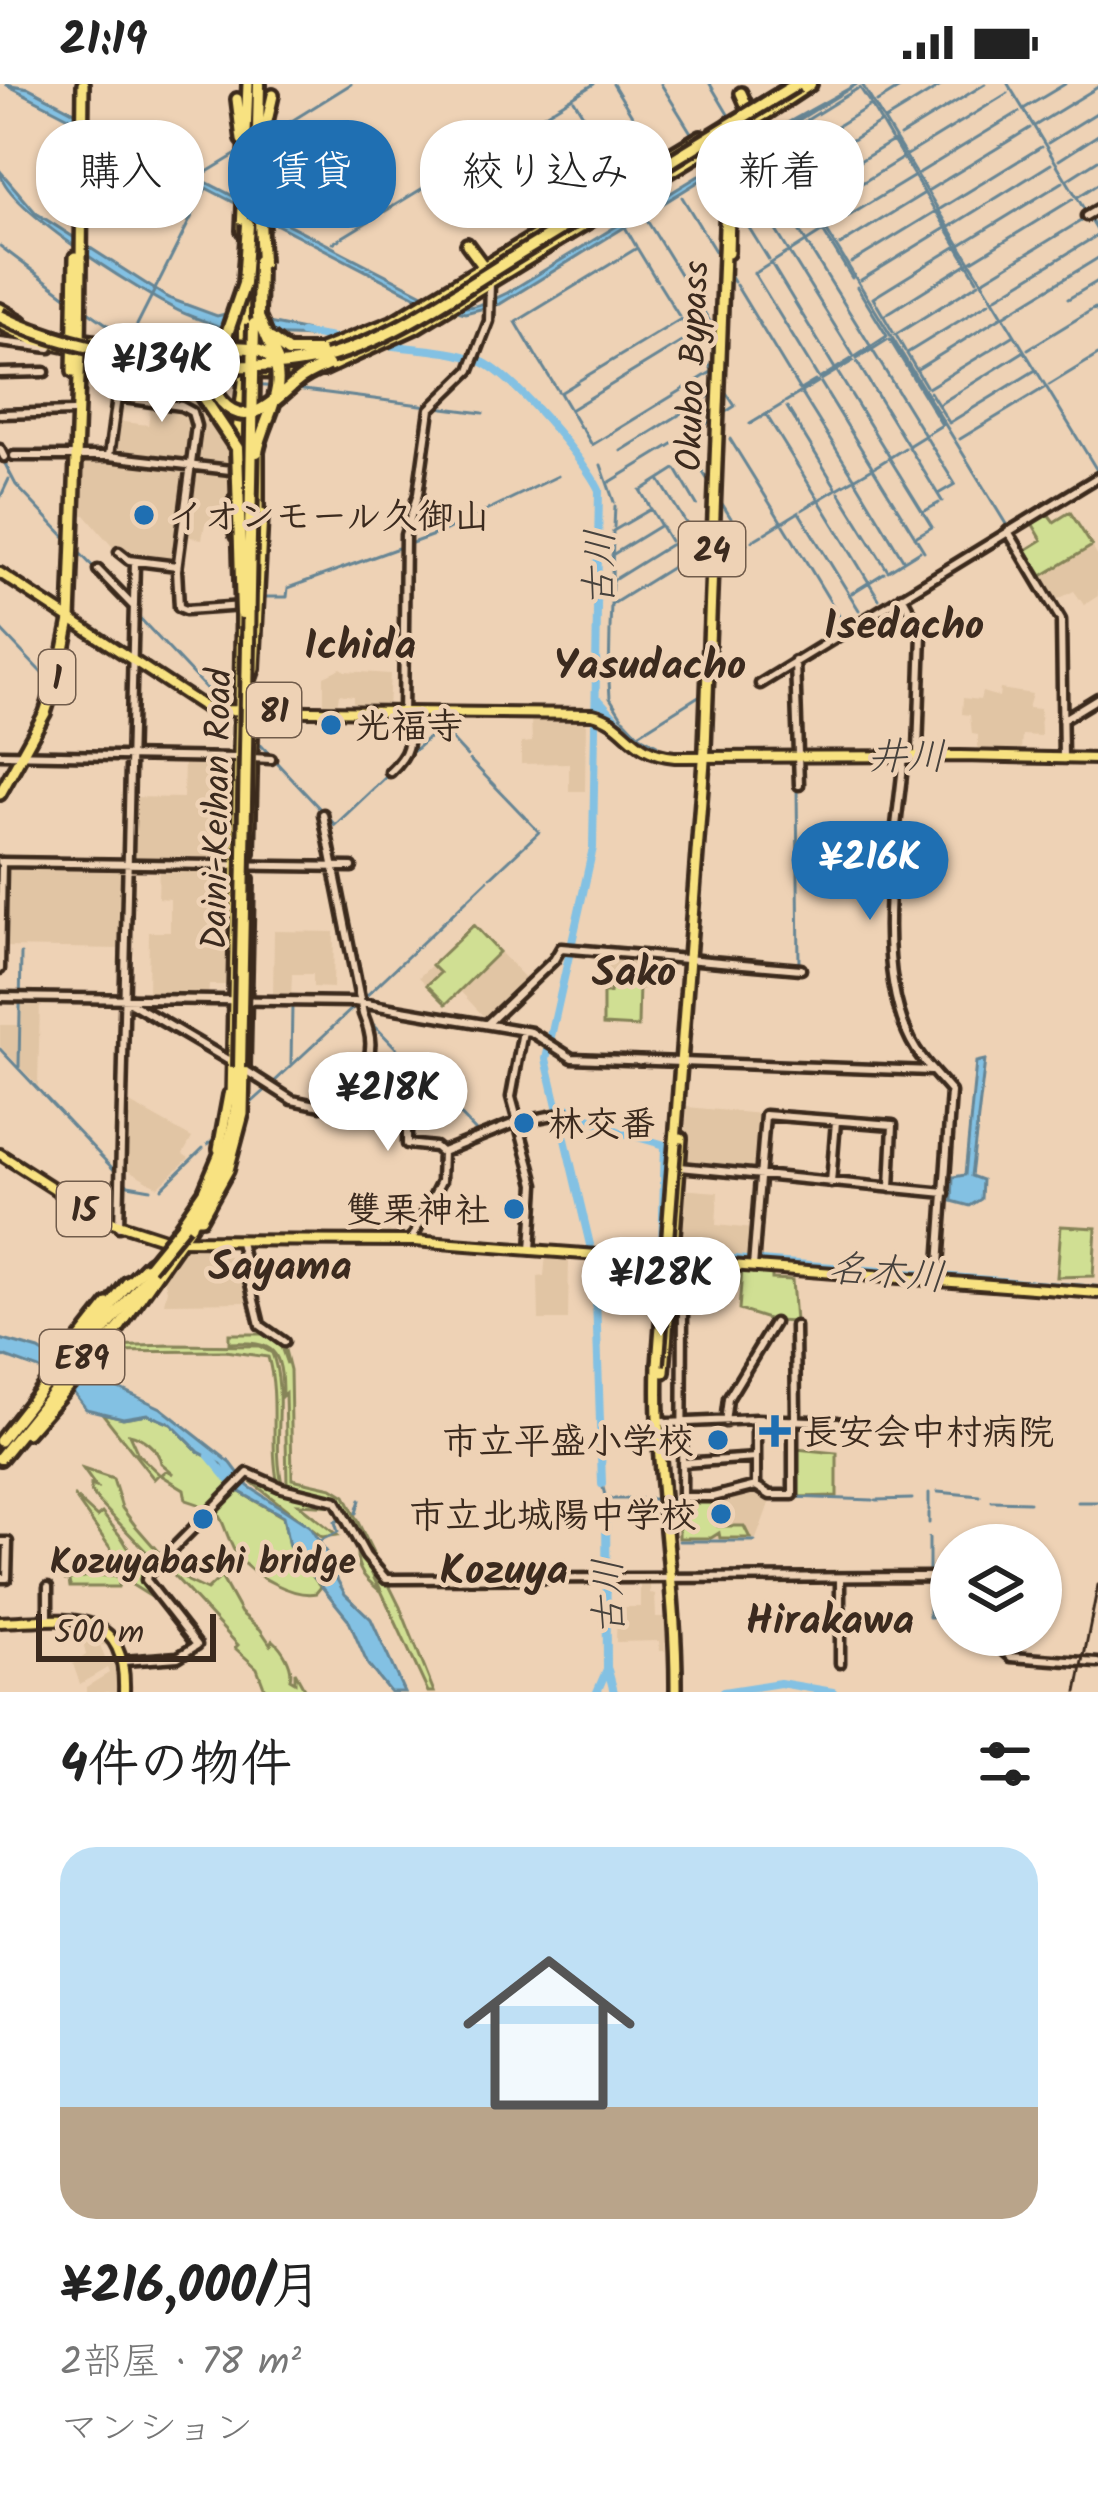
<!DOCTYPE html>
<html lang="ja">
<head>
<meta charset="utf-8">
<style>
	:root { --surface:#fff; --page:#f6f6f6; --text:#222; --muted:#767676; --line:#e0e0e0; --accent:#1f6fb2 }
	body { margin:0; font-family:Kalam,"Klee One",sans-serif; background:var(--page); color:var(--text); height:100vh; display:flex; flex-direction:column; font-size:45px; white-space:nowrap }
	* { box-sizing:border-box; margin:0 }
	p { font-size:39px; color:var(--muted) }
	.icon { flex:none; width:66px; height:66px; fill:none; stroke:currentColor; stroke-width:2; stroke-linecap:round; stroke-linejoin:round }
	.map { position:relative; height:1608px; overflow:hidden }
	.drawer { display:flex; flex-direction:column; background:var(--surface); flex:1 }
	.drawer>* { flex:none }
	.guide { position:absolute; left:36px; top:36px; width:1026px; height:108px; display:flex; gap:24px }
	.fabs { position:absolute; left:930px; top:1440px; display:grid; gap:24px }
	.fabs a { display:grid; place-items:center; width:132px; height:132px; border-radius:50%; background:var(--surface); box-shadow:0 3px 9px #0004; font-size:60px }
	.scale { position:absolute; left:36px; bottom:30px; width:180px; box-sizing:border-box; padding-left:12px; border:6px solid #3b2a1e; border-top:0; font-size:33px; line-height:42px; white-space:nowrap; color:#3b2a1e; -webkit-text-stroke:9px #eed2b5; paint-order:stroke }
	.price { position:absolute; translate:-50% -102px; padding:0 27px; border-radius:42px; background:#fff; color:#222; font-size:39px; line-height:78px; filter:drop-shadow(0 3px 6px #0008) }
	.price::after { content:''; position:absolute; left:50%; top:72px; width:36px; height:27px; margin-left:-18px; background:inherit; clip-path:polygon(0 0,100% 0,50% 100%) }
	.price.selected { background:var(--accent); color:#fff }
	ul { padding:0; list-style:none }
	li { display:grid; align-content:center; gap:24px; height:636px; padding:0 60px }
	li+li { border-top:3px solid var(--line) }
	li span { display:grid; place-items:center; height:372px; border-radius:36px; color:#555 }
	li>.icon { margin-inline-start:auto }
	span .icon { width:216px; height:216px; fill:#fffc; stroke-width:1 }
	li b { font-size:51px }
	h2 { display:flex; justify-content:space-between; align-items:center; height:144px; padding:0 60px; font-size:51px }
	.chip { padding:0 42px; border-radius:48px; background:var(--surface); box-shadow:0 3px 9px #0004; font-size:42px; line-height:108px }
	.chip.selected { background:var(--accent); color:#fff }
	.status { display:flex; justify-content:space-between; align-items:center; height:84px; padding:0 60px; background:var(--surface); direction:ltr }
	.status svg { height:33px; fill:currentColor }
	.map>svg:first-child { display:block }
	.built { fill:#e1c5a4 }
	.green { fill:#d0df93; stroke:#868458; stroke-width:3 }
	.water { fill:#83c1e3; stroke:#668594; stroke-width:3 }
	.lines { fill:none; stroke-linecap:round; stroke-linejoin:round }
	.stream { stroke:#668594; stroke-width:3 }
	.river { stroke:#83c1e3; stroke-width:8 }
	.tertiary-casing { stroke:#3b2a1e; stroke-width:15 }
	.secondary-casing { stroke:#3b2a1e; stroke-width:15 }
	.primary-casing { stroke:#3b2a1e; stroke-width:16 }
	.trunk-casing { stroke:#3b2a1e; stroke-width:18 }
	.motorway-casing { stroke:#3b2a1e; stroke-width:20 }
	.tertiary { stroke:#eed2b5; stroke-width:6 }
	.secondary { stroke:#eed2b5; stroke-width:6 }
	.primary { stroke:#f8e281; stroke-width:8 }
	.trunk { stroke:#f8e281; stroke-width:9 }
	.motorway { stroke:#f8e281; stroke-width:10 }
	.rail { stroke:#3b2a1e; stroke-width:3 }
	.trunk-bridge-casing { stroke:#3b2a1e; stroke-width:18; stroke-linecap:butt }
	.motorway-bridge-casing { stroke:#3b2a1e; stroke-width:20; stroke-linecap:butt }
	.trunk-bridge { stroke:#f8e281; stroke-width:9 }
	.motorway-bridge { stroke:#f8e281; stroke-width:10 }
	.poi-dot { fill:#1f6fb2; stroke:#eed2b5; stroke-width:4.5 }
	.labels { text-anchor:middle; stroke-width:9; stroke-linejoin:round; paint-order:stroke }
	.shield { fill:#eed2b5; stroke:#715c4b; stroke-width:3 }
	.shield-label { font-size:33px; font-weight:bold; fill:#3b2a1e }
	.street-label { font-size:36px; fill:#3b2a1e; stroke:#eed2b5 }
	.poi-label { font-size:36px; font-weight:bold; fill:#3b2a1e; stroke:#eed2b5; text-anchor:start }
	.water-label { font-size:39px; font-style:italic; fill:#46413c; stroke:#eed2b5 }
	.quarter-label { font-size:42px; font-weight:bold; fill:#3b2a1e; stroke:#eed2b5 }
</style>
</head>
<body>
<div class="status"><b>21:19</b><svg viewBox="0 0 49 12"><path d="M0 12V9h3v3zM5 12V6h3v6zM10 12V3h3v9zM15 12V0h3v12zM26 1h20v11H26zM47 4h2v5h-2z"/></svg></div>
<div class="map">
<svg width="1098" height="1608" viewBox="0 0 1098 1608">
	<rect width="100%" height="100%" fill="#eed2b5"/>
	<filter id="ink" filterUnits="userSpaceOnUse"><feTurbulence type="fractalNoise" baseFrequency=".00833" numOctaves="2"/><feDisplacementMap in="SourceGraphic" scale="24" xChannelSelector="R" yChannelSelector="G"/><feConvolveMatrix kernelMatrix="1 2 1 2 8 2 1 2 1" color-interpolation-filters="sRGB"/></filter>
	<g filter="url(#ink)">
		<path class="built" d="M184,300L194,306L229,355L228,381L194,374L198,336L182,321Z
			M151,320L190,328L194,338L187,378L111,367L115,337L148,341Z
			M82,374L184,383L172,478L131,475L117,468L85,431H77L78,378Z
			M193,384L226,389L230,395L224,441L205,440L202,455L184,452Z
			M1071,428L1098,473V512L1084,521L1074,507L1056,516L1026,466L1042,456L1032,439L1048,430L1054,438Z
			M341,584L345,587L390,590L388,623H353V612L339,610L337,623L324,621V592Z
			M1000,605L1032,610L1028,624L1040,625L1041,652L1022,651L1021,667L978,665V651L972,650L970,631L962,630L963,614L980,616L982,608L999,613Z
			M531,632L556,637L557,632H586L585,707H569V679L521,680V659L532,658Z
			M184,676H211L210,781L130,779V713L183,714Z
			M4,782L125,784L123,865L3,863Z
			M159,783L231,785L228,901H209L208,913L148,912L149,848H170V815L158,814Z
			M474,841L527,896L487,936L461,908L446,921L419,893Z
			M274,847L334,848L333,904L313,903V890H292L291,914H273Z
			M601,874L665,878L666,903L640,906L638,944L602,942Z
			M21,916H40L38,1002L0,962V941H20Z
			M128,1018L192,1054L183,1070L189,1074L158,1103L124,1083Z
			M687,1023L761,1030L757,1084L754,1087L684,1081Z
			M680,1105L718,1108L716,1141L753,1145L751,1173L676,1168Z
			M210,1161L212,1171L242,1173L249,1218L164,1219L167,1206L164,1194L185,1162Z
			M546,1170L569,1173L568,1236H539L538,1193L544,1192Z
			M757,1405L770,1417L756,1455H677V1417L714,1416Z
			M640,1497H650V1509L655,1510L656,1533H673L674,1559H665V1567H660L659,1557L616,1558L617,1523H640Z
			M79,1538L105,1550L100,1556H112L116,1562L100,1561L106,1577H122V1608H86V1603L109,1589L107,1584L80,1600L73,1580L86,1571Z"/>
		<path class="green" d="M1070,428L1092,462L1042,492L1026,466L1042,456L1032,439L1048,430L1054,438Z
			M474,841L499,868L446,920L427,901L440,889L432,881Z
			M611,898H639L638,943L603,941V909H610Z
			M1061,1142L1096,1144L1093,1192L1057,1193Z
			M742,1186L772,1188V1195L792,1196L795,1238L774,1237L739,1226Z
			M229,1250H264L279,1257L287,1280L284,1262L290,1286L292,1395L332,1404L345,1412L400,1523L434,1608H428L341,1420L296,1406L287,1398L285,1309L282,1312C282,1266 275,1257 229,1259Z
			M171,1261L259,1262L272,1269C288,1311 271,1360 283,1403L331,1416L345,1432L380,1507C363,1493 356,1485 357,1465L336,1422L298,1420L337,1451L322,1453L249,1396V1390L278,1401C269,1359 280,1314 268,1273L225,1267L103,1268L107,1263Z
			M102,1329L123,1334L147,1330L171,1340L199,1368L220,1380L231,1403L283,1433L289,1462L321,1503L316,1509C295,1514 252,1491 239,1474C229,1461 226,1443 218,1429L208,1424L203,1428L198,1420L186,1416L184,1405L161,1391L167,1386L174,1390L161,1379C159,1365 141,1352 129,1350L138,1370L159,1390L154,1395Z
			M796,1365L837,1369V1412L795,1413Z
			M83,1385L113,1395L122,1424L134,1440L168,1479L188,1497L207,1506L221,1493L241,1529L260,1545L271,1561L273,1556C282,1564 294,1582 290,1595L295,1598V1588L306,1608H266L257,1584L235,1564L238,1561L165,1482L162,1484L98,1417L91,1408V1401L96,1403Z
			M74,1412L97,1433L102,1429L122,1454L161,1519L121,1494L118,1503H70L69,1496H64L97,1491L121,1493L120,1478Z
			M718,1417V1442H744L750,1454H720L719,1449L711,1454H679V1418Z"/>
		<path class="water" d="M5,0L29,4L194,91L201,90L206,98L427,212C463,228 472,226 507,209L764,52L857,0L500,220L465,229L430,220Z
			M0,87L36,129L168,214L217,232L225,230L308,247V253C282,250 251,255 225,245C209,238 189,233 173,224C139,207 2,122 0,87Z
			M985,976L971,1092L982,1096L981,1115L970,1122L952,1117L953,1093L965,1091L976,978Z
			M0,1255L39,1266L94,1300L108,1299L161,1324L231,1379L248,1402L309,1442L331,1476L333,1488L345,1510L371,1535L404,1608H390L368,1581L348,1535L289,1462L283,1432L231,1403L221,1380L199,1368L171,1340L147,1330L123,1334L86,1325L71,1305L39,1285L0,1271Z"/>
		<g class="lines">
			<path class="stream" d="M613,0L657,73
				M661,0L693,52
				M710,0L729,32
				M1008,0L1098,148
				M863,2L1098,388
				M860,4L870,19
				M574,16L621,93
				M877,18L906,0
				M871,21L891,55
				M555,24L594,0
				M1025,24L1065,0
				M885,36L944,0
				M1036,41L1098,3
				M269,51L351,0
				M900,52L985,0
				M770,54L1009,445
				M778,54L857,5
				M1048,59L1098,28
				M752,70L805,156
				M907,71L1008,9
				M705,72L711,81
				M786,74L871,21
				M1059,76L1098,51
				M735,80L788,166
				M919,89L1019,28
				M202,91L240,68
				M796,91L881,38
				M1068,95L1098,76
				M431,100L553,25
				M929,106L1030,44
				M808,108L893,57L934,125
				M1079,112L1098,100
				M682,113L718,172
				M707,113L720,105
				M635,116L640,124
				M733,118L769,176
				M940,125L1041,63
				M818,126L901,75
				M646,135L699,221
				M951,142L1051,80
				M625,143L636,162
				M829,144L913,93
				M806,158L871,263
				M333,159L428,101
				M962,160L1063,98
				M840,161L923,110
				M0,162L69,214
				M957,162L977,196
				M789,168L853,271
				M790,168L823,147L852,194
				M972,177L1073,115
				M771,179L834,283
				M851,179L936,127L956,160
				M754,189L819,295L853,274
				M754,190L787,169
				M731,193L734,198
				M861,196L944,145
				M984,196L1084,135
				M659,200L679,232
				M736,201L799,305
				M995,214L1096,152
				M1068,215L1098,197
				M82,223L128,255
				M701,223L717,249
				M885,231L968,179
				M1005,231L1098,174
				M893,248L873,214L957,162
				M895,251L979,199
				M897,253L905,267
				M890,256L942,341L908,362
				M127,261L206,104
				M1028,265L1095,224L1098,228
				M873,267L924,350
				M907,269L990,218
				M907,270L926,302
				M703,271L714,289
				M536,272L516,238L637,164L657,197
				M537,273L558,307
				M855,273L887,252L857,203
				M857,275L887,256
				M125,277V284L173,296
				M857,278L907,360
				M916,286L1001,233
				M838,289L889,372
				M580,296L681,235L701,268
				M821,296L853,277
				M218,299L239,300
				M821,299L873,384
				M254,301L286,304
				M1049,301L1098,271
				M928,304L1013,252
				M296,305L483,329
				M800,306L815,297
				M930,308L948,337
				M560,309L580,343
				M560,309L578,298
				M802,310L855,395
				M785,318L818,298
				M938,321L1023,268
				M787,323L837,405
				M570,326L688,254
				M724,329L735,322L725,307
				M767,332L818,415
				M949,339L1034,287
				M750,340L783,320
				M582,344L592,361L713,287
				M926,353L955,400L938,410
				M730,355L782,439
				M960,355L1044,304
				M909,363L942,417
				M621,367L711,311
				M890,375L932,443L915,453
				M3,376L16,401L68,456
				M695,376L711,401
				M601,381L614,418
				M873,384L905,364
				M874,386L924,467
				M677,387L697,421
				M660,397L708,475
				M856,397L904,477
				M610,398L712,336
				M837,405L871,385
				M640,406L650,423
				M642,406L675,385
				M839,408L888,487
				M0,414L9,395
				M721,418L747,460
				M820,418L879,515
				M651,425L670,457
				M802,426L835,406
				M923,428L939,419
				M800,430L859,526
				M784,441L842,537
				M614,443L615,422
				M765,449L799,428
				M752,457L762,451
				M74,463L97,487
				M1024,468L1065,535V579
				M612,471L661,441
				M888,487L920,467
				M612,494L613,447L651,425
				M612,497L670,461
				M852,509L884,489
				M263,513H287L288,504L442,448L558,392
				M611,521L682,477L672,460
				M134,528L215,614
				M868,537L1003,455
				M610,544L612,498
				M0,545L58,606
				M801,578L849,549
				M609,594L610,547
				M609,597L610,614L622,633
				M624,635L640,652L657,661
				M444,647L467,672
				M640,649L702,610
				M260,660L270,671
				M411,669L441,643
				M470,676L539,748L491,793
				M277,679L321,726
				M797,704L799,881
				M328,733L335,741L387,692
				M364,914L488,796
				M370,937L477,1048
				M0,965L117,1089
				M291,980L292,921
				M19,983L21,870
				M273,999L354,923L358,926
				M249,1021L269,1003
				M208,1060L217,1052
				M123,1095L128,1101L151,1105
				M162,1104L203,1064
				M602,1400L606,1415H685
				M938,1408L980,1412
				M929,1409V1426
				M791,1413L873,1416
				M876,1416L912,1415
				M992,1417L1029,1418
				M1078,1418H1098
				M356,1429L360,1416
				M929,1439V1429
				M929,1454V1490
				M319,1457L338,1448L335,1438L342,1434
				M679,1457H755
				M929,1497V1533H951"/>
			<path class="river" d="M302,249L346,256
				M379,260C411,265 450,265 480,277C511,289 585,376 599,406L593,764L546,975L595,1182L602,1400
				M599,616L629,649
				M752,669H827
				M560,1021L620,1048L665,1061L662,1165
				M675,1170L1098,1205
				M209,1372L230,1397
				M608,1586L614,1608
				M597,1608L607,1585L606,1415
				M723,1608L780,1599L833,1608"/>
			<g class="tertiary-casing">
				<path id="tertiary" d="M1086,132L1098,125
					M0,258L50,264
					M0,289L45,288
					M0,330L73,328
					M0,365L4,373
					M14,372H109L239,387
					M109,372L117,313L181,322L192,328L196,342L177,486L179,523L186,526L243,522
					M1008,447L1061,536L1063,674
					M119,468L129,476L177,482
					M98,486L133,522
					M902,512L922,549L918,667
					M795,577L799,701
					M760,600L1098,393
					M1062,636L1098,614
					M0,670L237,674
					M904,672C896,756 871,879 911,957C921,977 937,991 951,1008L938,1196
					M251,674L271,675
					M390,688C410,669 412,659 403,634L405,451L418,410L430,325L470,286L489,237L490,198
					M323,730L363,930C372,952 374,967 362,989
					M0,778L352,783
					M0,885L2,778
					M0,913L355,918L531,948L572,974L931,987
					M126,916L233,979
					M487,940L554,876L561,864L801,885
					M523,947L511,1013L535,1100L531,1166
					M245,986L292,1016L321,1022
					M407,1020V1060L435,1063L442,1069
					M680,1083L945,1109
					M831,1099L836,1037
					M119,1143L135,477
					M411,1157L441,1097L442,1068L517,1038L565,1029L571,1040
					M240,1158L260,1241L284,1258
					M691,1179L683,1221L682,1413H713L756,1402L770,1411H793V1336
					M753,1183L765,1031L893,1041L890,1104
					M795,1242L796,1334
					M658,1335L666,1339L756,1335L838,1338
					M756,1335V1402
					M725,1338L728,1315L774,1239
					M682,1379L756,1374
					M0,1458H8L7,1494H0
					M48,1503V1535
					M840,1579V1494"/>
			</g>
			<g class="secondary-casing">
				<path id="secondary" d="M987,1551L1011,1573L1098,1579
					M124,1577L178,1573L197,1561L146,1496L147,1491L248,1389L282,1404L336,1417L366,1472L386,1495L930,1493L951,1506"/>
			</g>
			<g class="primary-casing">
				<path id="primary" d="M0,489L209,626L593,630C629,639 628,669 675,673L960,672L1098,675
					M0,1070L100,1134L168,1156L414,1157L1098,1209
					M0,1538C65,1536 127,1520 124,1608"/>
			</g>
			<g class="trunk-casing">
				<path id="trunk" d="M741,9L748,25
					M237,15L242,56
					M263,44L264,141
					M265,46L273,11
					M596,92L606,110
					M242,147L248,0
					M467,160L484,183
					M728,169L731,49
					M0,225L21,237
					M71,254L167,268
					M33,255L177,287L307,289
					M314,269L392,238L701,52
					M323,286L415,244L770,27
					M73,288L75,173
					M258,325V434
					M236,363L245,290L244,206
					M235,415L230,430L236,452
					M248,601L254,584L262,430
					M247,639L252,651L249,769
					M0,710L45,629L61,581L70,536L80,266L83,0
					M232,1016L242,523
					M675,1058L705,664L729,40
					M219,1065L229,1011
					M195,1134H201L228,1086L243,1030L248,795
					M180,1142L204,1107L223,1062
					M124,1204L150,1178
					M658,1281C654,1391 677,1498 676,1608
					M664,1288L681,1054
					M27,1349L119,1244L191,1141
					M0,1357L108,1220"/>
			</g>
			<g class="motorway-casing">
				<path id="motorway" d="M766,29L810,0
					M255,183L259,0
					M0,239L35,256
					M250,240L251,177
					M254,462L257,429
					M186,1145C224,1096 237,1045 240,984
					M56,1295L128,1199
					M0,1374L158,1180"/>
			</g>
			<use href="#tertiary" class="tertiary"/>
			<use href="#secondary" class="secondary"/>
			<use href="#primary" class="primary"/>
			<use href="#trunk" class="trunk"/>
			<use href="#motorway" class="motorway"/>
			<path class="rail" d="M1077,1608L1098,1501"/>
			<g class="trunk-bridge-casing">
				<path id="trunk-bridge" d="M658,1281L675,1058"/>
			</g>
			<g class="motorway-bridge-casing">
				<path id="motorway-bridge" d="M260,135L262,179
					M259,177L258,233L278,278
					M0,232C78,272 237,296 322,274C392,256 454,210 516,172C609,115 703,57 797,0
					M271,255L288,268H320
					M222,264L244,200L248,140
					M163,269C198,273 286,238 277,304C274,326 261,346 257,368
					M215,281C213,295 213,307 222,318C248,347 275,316 295,299C305,290 316,286 328,281
					M157,282L197,304L237,364L242,529
					M240,984L254,240
					M149,1183L184,1140"/>
			</g>
			<use href="#trunk-bridge" class="trunk-bridge"/>
			<use href="#motorway-bridge" class="motorway-bridge"/>
		</g>
	</g>
	<g class="poi-dot">
		<circle cx="144" cy="431" r="12"/>
		<circle cx="331" cy="641" r="12"/>
		<circle cx="524" cy="1039" r="12"/>
		<circle cx="514" cy="1125" r="12"/>
		<path d="M769 1329h12v12h12v12h-12v12h-12v-12h-12v-12h12z"/>
		<circle cx="718" cy="1356" r="12"/>
		<circle cx="721" cy="1430" r="12"/>
		<circle cx="203" cy="1435" r="12"/>
	</g>
	<g class="labels">
		<g class="shield">
			<rect x="679" y="438" width="66" height="54" rx="9"/>
			<rect x="39" y="566" width="36" height="54" rx="9"/>
			<rect x="247" y="599" width="54" height="54" rx="9"/>
			<rect x="57" y="1098" width="54" height="54" rx="9"/>
			<rect x="40" y="1246" width="84" height="54" rx="9"/>
		</g>
		<g class="shield-label">
			<text x="712" y="477">24</text>
			<text x="57" y="605">1</text>
			<text x="274" y="638">81</text>
			<text x="84" y="1137">15</text>
			<text x="82" y="1285">E89</text>
		</g>
		<g class="street-label">
			<text transform="translate(691 282) rotate(-88)" y="13">Okubo Bypass</text>
			<text transform="translate(215 725) rotate(-89)" y="13">Daini-Keihan Road</text>
		</g>
		<g class="poi-label">
			<text x="168" y="444">イオンモール久御山</text>
			<text x="355" y="654">光福寺</text>
			<text x="548" y="1052">林交番</text>
			<text x="490" y="1138" text-anchor="end">雙栗神社</text>
			<text x="802" y="1360">長安会中村病院</text>
			<text x="694" y="1369" text-anchor="end">市立平盛小学校</text>
			<text x="697" y="1443" text-anchor="end">市立北城陽中学校</text>
			<text x="203" y="1489" text-anchor="middle">Kozuyabashi bridge</text>
		</g>
		<g class="water-label">
			<text transform="translate(598 484) rotate(-89)" y="14">古川</text>
			<text x="907" y="685">井川</text>
			<text transform="translate(887 1187) rotate(5)" y="14">名木川</text>
			<text transform="translate(607 1513) rotate(-91)" y="14">古川</text>
		</g>
		<g class="quarter-label">
			<text x="904" y="555">Isedacho</text>
			<text x="360" y="575">Ichida</text>
			<text x="650" y="595">Yasudacho</text>
			<text x="634" y="902">Sako</text>
			<text x="280" y="1196">Sayama</text>
			<text x="504" y="1500">Kozuya</text>
			<text x="830" y="1550">Hirakawa</text>
		</g>
	</g>
</svg>
<div class="fabs">
<a><svg class="icon" aria-label="layers" viewBox="0 0 24 24"><path d="M12 4l9 5-9 5-9-5zM3 14l9 5 9-5"/></svg></a>
</div>
<div class="scale">500 m</div>
<b class="price" style="left:162px;top:341px">¥134K</b>
<b class="price selected" style="left:870px;top:839px">¥216K</b>
<b class="price" style="left:388px;top:1070px">¥218K</b>
<b class="price" style="left:661px;top:1255px">¥128K</b>
<div class="guide">
<a class="chip">購入</a>
<a class="chip selected">賃貸</a>
<a class="chip">絞り込み</a>
<a class="chip">新着</a>
</div>
</div>
<section class="drawer">
<h2>4件の物件<svg class="icon" aria-label="filters" viewBox="0 0 24 24"><path d="M4 7h16M4 17h16"/><circle cx="9" cy="7" r="2"/><circle cx="15" cy="17" r="2"/></svg></h2>
<ul>
<li><span style="background:linear-gradient(#bfe0f5 70%,#b9a48a 0)"><svg class="icon" aria-label="home" viewBox="0 0 24 24"><path d="M3 11l9-7 9 7M6 9v11h12V9"/></svg></span><div><b>¥216,000/月</b><p>2部屋 · 78 m²</p><p>マンション</p></div></li>
</ul>
</section>
</body>
</html>
